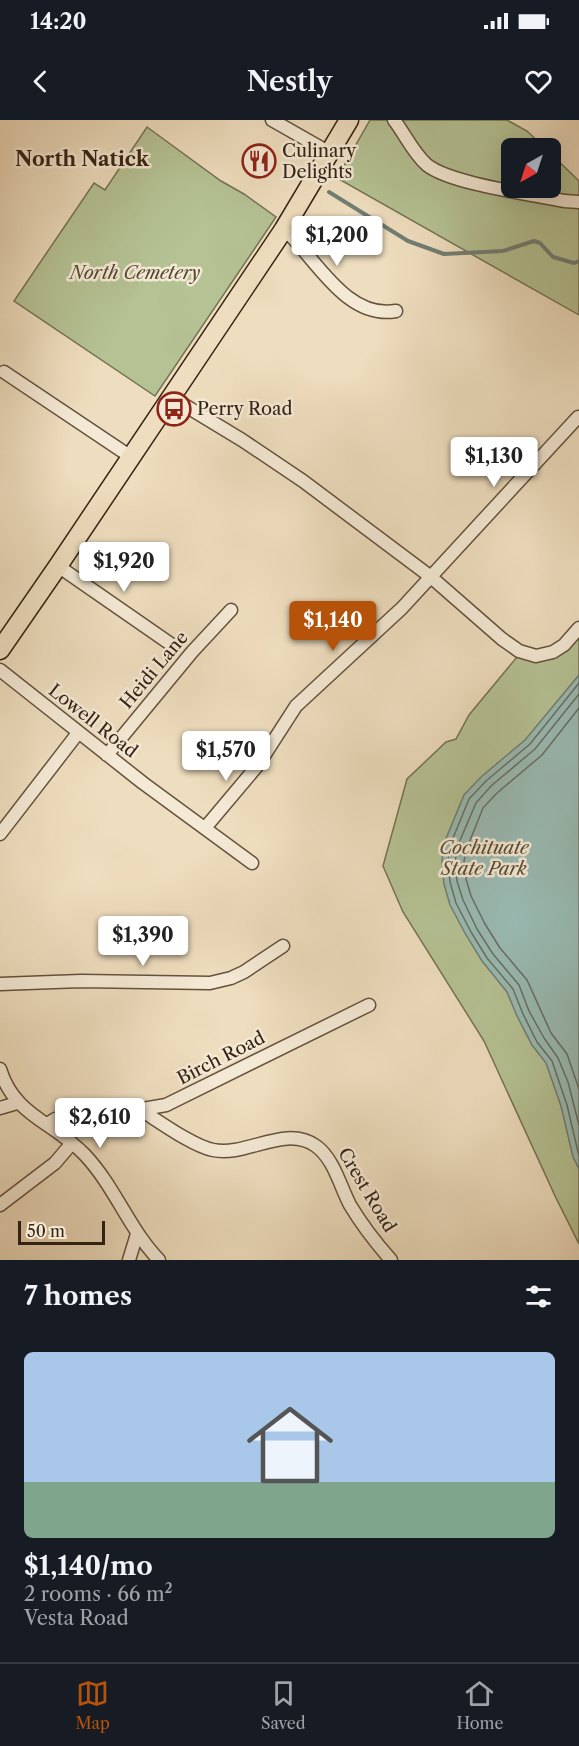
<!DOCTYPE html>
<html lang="en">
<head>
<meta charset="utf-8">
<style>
	:root { --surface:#171b24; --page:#20242c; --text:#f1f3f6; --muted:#9ea1a6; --line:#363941; --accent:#b45309 }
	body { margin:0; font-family:"Libre Caslon Text",serif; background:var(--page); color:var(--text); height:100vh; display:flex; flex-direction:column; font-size:22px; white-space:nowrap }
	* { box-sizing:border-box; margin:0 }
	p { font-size:20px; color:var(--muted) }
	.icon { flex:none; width:33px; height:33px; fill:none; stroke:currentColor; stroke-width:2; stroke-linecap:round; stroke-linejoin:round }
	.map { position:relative; height:1140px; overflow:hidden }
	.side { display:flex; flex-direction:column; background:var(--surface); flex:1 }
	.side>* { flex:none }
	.needle { width:39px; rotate:219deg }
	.buttons { position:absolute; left:501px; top:18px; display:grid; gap:12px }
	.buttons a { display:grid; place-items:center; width:60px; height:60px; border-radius:9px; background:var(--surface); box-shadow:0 6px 24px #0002; font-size:30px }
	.scale { position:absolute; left:18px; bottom:15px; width:87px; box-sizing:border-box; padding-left:6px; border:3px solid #352314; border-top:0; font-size:16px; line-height:21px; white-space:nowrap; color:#352314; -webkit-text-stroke:4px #f4e9d5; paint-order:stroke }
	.price { position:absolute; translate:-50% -51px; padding:0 14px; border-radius:6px; background:#fff; color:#222; font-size:20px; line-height:39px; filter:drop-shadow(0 2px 3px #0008) }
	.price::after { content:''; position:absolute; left:50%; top:36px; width:18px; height:14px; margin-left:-9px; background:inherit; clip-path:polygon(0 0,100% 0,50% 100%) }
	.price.on { background:var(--accent); color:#fff }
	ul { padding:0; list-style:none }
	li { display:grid; align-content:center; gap:12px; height:318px; padding:0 24px }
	li span { display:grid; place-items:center; height:186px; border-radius:9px; color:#555 }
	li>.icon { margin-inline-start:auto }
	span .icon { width:108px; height:108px; fill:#fffc; stroke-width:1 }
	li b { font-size:26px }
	h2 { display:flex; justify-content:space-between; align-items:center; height:72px; padding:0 24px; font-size:26px }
	.status { display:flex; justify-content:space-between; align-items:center; height:42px; padding:0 30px; background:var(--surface); direction:ltr }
	.status svg { height:16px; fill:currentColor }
	header { display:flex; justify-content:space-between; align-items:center; height:78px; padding:0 24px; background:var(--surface); font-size:27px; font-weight:600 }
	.menu { display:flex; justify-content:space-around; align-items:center; height:84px; border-top:2px solid var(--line); background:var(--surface); font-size:16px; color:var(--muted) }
	.menu a { display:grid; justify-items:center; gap:3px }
	.menu .on { color:var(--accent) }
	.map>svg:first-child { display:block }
	.green { fill:#b5c294; stroke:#757254; stroke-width:1.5 }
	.water { fill:#99bbb4; stroke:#717e74; stroke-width:1.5 }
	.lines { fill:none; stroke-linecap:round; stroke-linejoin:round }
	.shore { stroke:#676f64; stroke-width:1.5 }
	.stream { stroke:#717e74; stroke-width:4 }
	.minor-casing { stroke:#63523e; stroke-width:15 }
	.primary-casing { stroke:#352314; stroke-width:21 }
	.minor { stroke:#f4e9d5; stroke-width:12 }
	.primary { stroke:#eeddbe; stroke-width:18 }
	.labels { text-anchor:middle; stroke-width:5; stroke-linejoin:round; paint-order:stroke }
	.poi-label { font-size:18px; fill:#352314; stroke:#f4e9d5; text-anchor:start }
	.park-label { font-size:18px; font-style:italic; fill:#554b34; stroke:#f4e9d5 }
	.street-label { font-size:18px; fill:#352314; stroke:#f4e9d5 }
	.neighbourhood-label { font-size:20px; font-weight:bold; fill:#352314; stroke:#f4e9d5 }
</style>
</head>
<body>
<div class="status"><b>14:20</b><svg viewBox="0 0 49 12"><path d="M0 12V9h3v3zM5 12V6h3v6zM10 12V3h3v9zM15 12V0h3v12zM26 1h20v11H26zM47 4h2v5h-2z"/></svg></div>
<header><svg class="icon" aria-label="back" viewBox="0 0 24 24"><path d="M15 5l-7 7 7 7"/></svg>Nestly<svg class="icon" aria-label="heart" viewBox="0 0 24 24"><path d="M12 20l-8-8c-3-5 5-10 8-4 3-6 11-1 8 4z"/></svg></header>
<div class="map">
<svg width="579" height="1140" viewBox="0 0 579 1140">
	<rect width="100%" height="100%" fill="#eeddbe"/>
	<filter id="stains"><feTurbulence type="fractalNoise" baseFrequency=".00333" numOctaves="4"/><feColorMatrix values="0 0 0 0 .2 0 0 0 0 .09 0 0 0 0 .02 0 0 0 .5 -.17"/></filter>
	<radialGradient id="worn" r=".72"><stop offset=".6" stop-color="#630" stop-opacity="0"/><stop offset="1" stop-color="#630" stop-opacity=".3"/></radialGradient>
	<path class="green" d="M370,0H507L527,11L545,28H512V68H550L551,34L579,61V195L337,58Z
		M147,7L221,61L244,74L276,97L155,276L14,181L94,63L105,70Z
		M579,517V1124L556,1078L484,921L403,792L383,746L407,659L446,622L456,619L469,595L517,537L536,541Z"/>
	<path class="water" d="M579,555V1049L573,1037L561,986L546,943L532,925L517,896L507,872L482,841L466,815L450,785L444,764L442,740L445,721L464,675L481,657L525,620Z"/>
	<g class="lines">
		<path class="shore" d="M579,563L530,624L486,661L469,679L451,723L448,741L450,762L456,783L471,812L487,838L513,869L523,894L537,922L552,941L567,985L579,1036
			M579,574L535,629L491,666L476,683L458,725L455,741L457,761L463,780L477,809L493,834L519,865L529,891L544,918L558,938L568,962L579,1005
			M579,588L542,635L497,673L483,688L467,728L464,741L466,759L471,776L485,804L500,828L527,860L551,913L567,934L579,969"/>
		<path class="stream" d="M329,72L408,121L444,134L503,131L534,121L540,123L553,137L574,143L579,141"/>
		<g class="minor-casing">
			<path id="minor" d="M272,0L330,33
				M394,0C405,14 413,33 427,45C451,64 531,74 564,81L579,82
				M284,109C315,137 346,200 396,191
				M4,252L131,337
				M171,277L242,320L303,361L431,457L502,519L519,531L536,536L553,532L564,525L579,508
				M58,446L172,525
				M0,550L143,663L252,743
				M107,635L192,532L231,490
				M205,708L258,645L296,586L402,488L578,297
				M0,714L78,613
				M0,864L81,861L210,863L231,858L244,852L283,826
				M0,949C14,996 54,1002 85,1035C115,1067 129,1109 159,1140
				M0,988L17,983
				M141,990C160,1002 193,1026 213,1030C247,1037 285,1004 316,1026C334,1039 340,1066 350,1085C362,1105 376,1123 391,1140
				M47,1004L55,999L71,996L120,993L166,985L369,885
				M0,1085L55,1043L72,1023
				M129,1140L137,1114"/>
		</g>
		<g class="primary-casing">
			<path id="primary" d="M0,530L58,446L284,109L349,0"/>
		</g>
		<use href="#minor" class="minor"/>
		<use href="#primary" class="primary"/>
	</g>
	<defs>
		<g id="restaurant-ring" transform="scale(1.725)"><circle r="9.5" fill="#f4e9d5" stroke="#8f2418" stroke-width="1.5"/><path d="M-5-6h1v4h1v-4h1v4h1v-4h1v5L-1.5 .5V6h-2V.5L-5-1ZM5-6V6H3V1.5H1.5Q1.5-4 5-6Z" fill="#8f2418"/></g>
		<g id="bus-ring" transform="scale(1.725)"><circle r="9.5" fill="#f4e9d5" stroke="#8f2418" stroke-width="1.5"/><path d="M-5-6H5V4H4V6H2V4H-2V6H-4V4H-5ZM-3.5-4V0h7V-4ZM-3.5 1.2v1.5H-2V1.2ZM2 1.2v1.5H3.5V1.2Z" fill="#8f2418"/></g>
	</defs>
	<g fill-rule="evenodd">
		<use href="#restaurant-ring" x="259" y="41"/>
		<use href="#bus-ring" x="174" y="289"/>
	</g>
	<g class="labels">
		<g class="poi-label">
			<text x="282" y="37">Culinary<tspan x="282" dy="21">Delights</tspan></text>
			<text x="197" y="295">Perry Road</text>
		</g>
		<g class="park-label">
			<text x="135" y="159">North Cemetery</text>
			<text x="484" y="734">Cochituate<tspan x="484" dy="21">State Park</tspan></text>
		</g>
		<g class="street-label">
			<text transform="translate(154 550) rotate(-50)" y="6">Heidi Lane</text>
			<text transform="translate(93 601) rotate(38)" y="6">Lowell Road</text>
			<text transform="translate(221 938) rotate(-27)" y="6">Birch Road</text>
			<text transform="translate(367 1070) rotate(59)" y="6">Crest Road</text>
		</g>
		<g class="neighbourhood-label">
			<text x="82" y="46">North Natick</text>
		</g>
	</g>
	<rect width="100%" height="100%" filter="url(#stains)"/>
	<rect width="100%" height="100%" fill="url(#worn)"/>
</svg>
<div class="buttons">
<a><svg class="needle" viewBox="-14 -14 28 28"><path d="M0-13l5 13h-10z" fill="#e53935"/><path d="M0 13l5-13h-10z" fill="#9ea1a6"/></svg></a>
</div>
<div class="scale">50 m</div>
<b class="price" style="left:337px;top:147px">$1,200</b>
<b class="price" style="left:494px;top:368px">$1,130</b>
<b class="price" style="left:124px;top:473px">$1,920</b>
<b class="price on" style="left:333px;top:532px">$1,140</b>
<b class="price" style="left:226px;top:662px">$1,570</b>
<b class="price" style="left:143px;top:847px">$1,390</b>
<b class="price" style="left:100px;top:1029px">$2,610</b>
</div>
<section class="side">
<h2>7 homes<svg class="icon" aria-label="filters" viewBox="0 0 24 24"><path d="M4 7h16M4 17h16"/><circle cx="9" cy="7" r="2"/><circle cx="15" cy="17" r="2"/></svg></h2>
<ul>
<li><span style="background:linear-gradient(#a9c7e8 70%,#7fa58c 0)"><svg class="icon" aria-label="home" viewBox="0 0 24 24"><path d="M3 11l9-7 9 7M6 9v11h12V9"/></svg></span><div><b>$1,140/mo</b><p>2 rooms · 66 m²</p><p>Vesta Road</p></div></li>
</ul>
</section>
<nav class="menu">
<a class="on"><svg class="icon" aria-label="map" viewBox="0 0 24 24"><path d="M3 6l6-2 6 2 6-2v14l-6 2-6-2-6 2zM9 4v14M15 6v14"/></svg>Map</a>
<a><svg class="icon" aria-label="saved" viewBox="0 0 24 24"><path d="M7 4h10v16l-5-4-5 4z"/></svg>Saved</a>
<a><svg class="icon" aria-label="home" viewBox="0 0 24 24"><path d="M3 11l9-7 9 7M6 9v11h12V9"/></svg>Home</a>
</nav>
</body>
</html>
